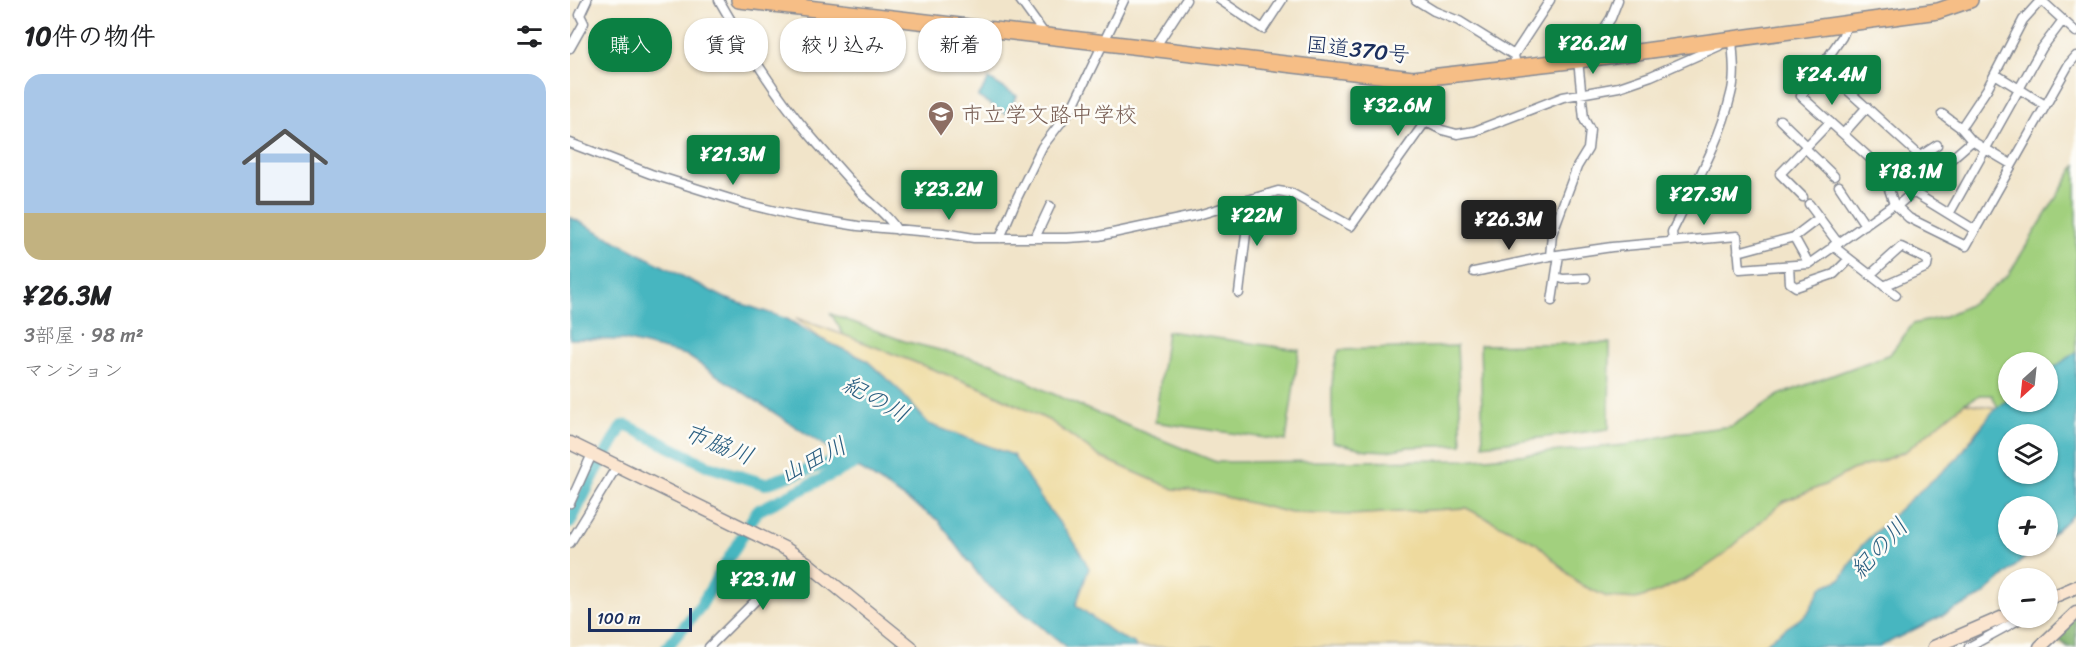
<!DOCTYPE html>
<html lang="ja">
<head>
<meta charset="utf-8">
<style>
	:root { --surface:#fff; --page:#f6f6f6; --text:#202124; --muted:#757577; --accent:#0b8043 }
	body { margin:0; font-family:Sriracha,"Klee One",sans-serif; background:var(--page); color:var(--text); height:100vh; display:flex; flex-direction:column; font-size:22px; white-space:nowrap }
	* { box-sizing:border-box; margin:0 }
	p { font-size:20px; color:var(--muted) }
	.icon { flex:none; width:33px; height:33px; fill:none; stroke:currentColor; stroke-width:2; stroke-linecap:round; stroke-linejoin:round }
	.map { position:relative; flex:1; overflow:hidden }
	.panel { display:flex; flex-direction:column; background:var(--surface); width:570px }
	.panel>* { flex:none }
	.hud { position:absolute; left:18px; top:18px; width:570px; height:54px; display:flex; gap:12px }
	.needle { width:39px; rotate:207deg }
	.buttons { position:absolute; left:1428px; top:352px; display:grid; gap:12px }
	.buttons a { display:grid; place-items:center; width:60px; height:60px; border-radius:50%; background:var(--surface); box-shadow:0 2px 4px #0004; font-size:30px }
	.scale { position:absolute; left:18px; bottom:15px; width:104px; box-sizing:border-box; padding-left:6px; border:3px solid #1b2f5e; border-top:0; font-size:16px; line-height:21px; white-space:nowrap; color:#1b2f5e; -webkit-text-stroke:4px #fdfcf7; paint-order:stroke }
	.price { position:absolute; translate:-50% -51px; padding:0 14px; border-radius:6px; background:var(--accent); color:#fff; font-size:20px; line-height:39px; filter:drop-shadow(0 2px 3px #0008) }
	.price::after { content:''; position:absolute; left:50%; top:36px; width:18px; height:14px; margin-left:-9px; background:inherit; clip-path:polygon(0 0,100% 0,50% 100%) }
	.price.current { background:#222; color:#fff }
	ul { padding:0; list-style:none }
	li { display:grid; align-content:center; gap:12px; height:318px; padding:0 24px }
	li span { display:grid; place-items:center; height:186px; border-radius:18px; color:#555 }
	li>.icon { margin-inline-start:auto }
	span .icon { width:108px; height:108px; fill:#fffc; stroke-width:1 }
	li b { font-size:26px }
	h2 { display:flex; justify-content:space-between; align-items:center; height:72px; padding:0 24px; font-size:26px }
	.chip { padding:0 21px; border-radius:24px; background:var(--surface); box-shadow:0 2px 4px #0004; font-size:21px; line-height:54px }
	.chip.current { background:var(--accent); color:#fff }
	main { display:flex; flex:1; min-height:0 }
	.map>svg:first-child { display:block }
	.green { fill:#a2d07e; stroke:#5e806e; stroke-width:1.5 }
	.forest { fill:#81b26d; stroke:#4e7066; stroke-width:1.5 }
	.sand { fill:#eeda9e; stroke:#84847e; stroke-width:1.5 }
	.water { fill:#47b6c0; stroke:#31728f; stroke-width:1.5; fill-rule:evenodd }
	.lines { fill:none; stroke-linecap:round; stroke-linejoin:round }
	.river { stroke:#47b6c0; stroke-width:12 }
	.street-casing { stroke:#868a94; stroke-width:11 }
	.secondary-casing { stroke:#868a94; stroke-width:15 }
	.highway-casing { stroke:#868a94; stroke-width:18 }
	.street { stroke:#fff; stroke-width:8 }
	.secondary { stroke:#fbe5cf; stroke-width:12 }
	.highway { stroke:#f6be86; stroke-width:15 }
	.labels { text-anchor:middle; stroke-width:5; stroke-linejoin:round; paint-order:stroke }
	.street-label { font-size:22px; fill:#1b2f5e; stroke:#fdfcf7 }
	.education-label { font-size:22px; fill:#785e54; stroke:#fdfcf7; text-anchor:start }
	.water-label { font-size:24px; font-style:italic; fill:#2a5e80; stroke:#fdfcf7 }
</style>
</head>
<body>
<main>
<section class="panel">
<h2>10件の物件<svg class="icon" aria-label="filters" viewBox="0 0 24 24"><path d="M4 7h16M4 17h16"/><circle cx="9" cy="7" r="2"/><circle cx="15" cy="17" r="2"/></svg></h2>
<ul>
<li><span style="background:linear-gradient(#a9c7e8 75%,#c2b280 0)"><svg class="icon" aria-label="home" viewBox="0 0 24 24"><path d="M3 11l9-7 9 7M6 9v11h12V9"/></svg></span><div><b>¥26.3M</b><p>3部屋 · 98 m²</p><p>マンション</p></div></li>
</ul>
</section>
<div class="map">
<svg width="1506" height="647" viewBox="0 0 1506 647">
	<rect width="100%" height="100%" fill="#fdfcf7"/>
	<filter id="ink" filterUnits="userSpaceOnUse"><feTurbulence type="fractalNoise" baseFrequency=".0167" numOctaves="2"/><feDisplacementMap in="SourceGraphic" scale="12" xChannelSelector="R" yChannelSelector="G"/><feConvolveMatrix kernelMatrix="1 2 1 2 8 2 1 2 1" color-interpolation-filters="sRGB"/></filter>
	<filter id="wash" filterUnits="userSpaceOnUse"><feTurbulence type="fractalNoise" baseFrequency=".008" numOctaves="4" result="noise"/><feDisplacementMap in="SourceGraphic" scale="24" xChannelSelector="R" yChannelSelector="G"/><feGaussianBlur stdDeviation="1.35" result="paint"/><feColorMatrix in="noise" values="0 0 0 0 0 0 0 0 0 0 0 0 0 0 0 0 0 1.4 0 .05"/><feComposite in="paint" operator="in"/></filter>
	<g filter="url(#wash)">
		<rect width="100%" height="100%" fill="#f1e4c9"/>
		<path class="green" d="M1506,165V352L1478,372V363H1438V400L1428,408L1422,395H1410L1395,403L1336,451L1312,461L1282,470L1257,484L1213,502L1152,556L1123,576L1088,592L1066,599L1036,597L1009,584L966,543L896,508L782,515L721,513L635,492L603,489L530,457L480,421L414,389L274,335L261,314L334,341L425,364L472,389L522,411L646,462L895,460L1055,445L1108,433L1162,426L1209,395L1320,354L1343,324L1373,317L1397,306L1418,292L1439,274Z
			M597,331L729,350L716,441L585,422Z
			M1040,343L1039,429L913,445L910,345Z
			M887,346L892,445L838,447L817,451L797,450L763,442C763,415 758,374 769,350Z"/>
		<path class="forest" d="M1506,616V647H1498L1484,636Z"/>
		<path class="sand" d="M226,318L274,335L411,388L480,421L530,457L603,489L635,492L721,513L782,515L896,508L966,543L1009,584L1037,597L1066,599L1088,592L1123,576L1152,556L1213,502L1257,484L1282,470L1312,461L1336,451L1395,403L1428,408L1406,432L1388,458L1335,504L1292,545L1271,579L1252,587L1237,614L1206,635L1191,647H566L564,643L546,635L506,605L471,500L443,455L358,424L328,389L296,360L251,339Z"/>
		<path class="water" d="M419,79L447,96L436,114L408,97Z
			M0,217L127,284L155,298L217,319L251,339L296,360L328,389L359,424L443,455L472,500L505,543L519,568L506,605L546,635L564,643L566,647H497L414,582L368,520L116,355L55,340L0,339Z
			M1506,352V512L1478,538V507H1438V546H1468L1412,596L1309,647H1191L1206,635L1237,614L1252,587L1271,579L1292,545L1335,504L1388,458L1423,411L1438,400V402H1478V372ZM1438,435H1478V474H1438Z"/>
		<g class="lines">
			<path class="river" d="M0,523L25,473L52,426L56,425L138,466L195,484L289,453
				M97,647L130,607L187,511L297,457"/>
		</g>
	</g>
	<g filter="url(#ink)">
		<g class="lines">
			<g class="street-casing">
				<path id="street" d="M149,0C176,47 204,93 239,134C256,154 274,174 291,193C303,205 318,215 327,230
					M450,0L476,36
					M650,0L693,29L712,0
					M846,0L864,11L889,21L944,55
					M1471,0L1506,32
					M1278,23L1272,37L1231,96L1324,180
					M0,48L14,23L10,15L17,0
					M584,49L616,0
					M1019,58V52L1041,18L1048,0
					M945,60L944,55L980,0
					M1251,66L1350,156
					M1425,74L1475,105
					M1372,114L1391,128L1402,141L1441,164
					M1210,120L1237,146
					M1391,128L1417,89L1453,20L1471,0
					M1273,134L1297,107
					M0,143L81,174L176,204L226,216L288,226L373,233L404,238H497L529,236L628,215L708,191L721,193L781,226L853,125L858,123L872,130L887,134L905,131L993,97L1049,87L1081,76L1149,46
					M1367,145L1350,156L1318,186L1324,204L1339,218L1396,246L1499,64L1506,56
					M1235,148L1264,176
					M1269,186L1295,225
					M1343,192L1405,230
					M1233,197L1210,174L1260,122
					M1239,204L1268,243
					M1327,206L1402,141
					M1379,214L1472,48L1493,20
					M1224,237L1239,264
					M430,238L447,198L472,147L502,108L554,0
					M465,238L480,206
					M1103,241L1102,232C1123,188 1150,142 1161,94C1166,76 1163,57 1162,38
					M1263,246L1326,295
					M1168,252L1224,237L1249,218
					M980,256L982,234L1007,167L1018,149L1020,130L1014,119L1008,60
					M1219,266L1220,283L1226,287L1264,274L1279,259
					M904,272L980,256L1042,247L1167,236L1170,269L1239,264L1324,204
					M1300,275L1331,247L1358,260L1357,267L1314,286
					M986,277L993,279L1016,278
					M669,293L677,225L676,200
					M982,301L989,255
					M0,503L22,454
					M0,543L47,466
					M139,647L198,588L237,563
					M1399,647L1452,618"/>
			</g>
			<g class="secondary-casing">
				<path id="secondary" d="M0,443L216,549L237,563L341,647
					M1478,599L1506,587
					M1364,647L1438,615
					M1470,647L1506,613"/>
			</g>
			<g class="highway-casing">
				<path id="highway" d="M169,0L843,79L1008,60L1368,11L1400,0"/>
			</g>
			<use href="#street" class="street"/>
			<use href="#secondary" class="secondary"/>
			<use href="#highway" class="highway"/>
		</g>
	</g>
	<defs>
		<g id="school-pin" transform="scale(1.35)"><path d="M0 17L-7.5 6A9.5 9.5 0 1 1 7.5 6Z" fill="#8d6e63" stroke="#fdfcf7"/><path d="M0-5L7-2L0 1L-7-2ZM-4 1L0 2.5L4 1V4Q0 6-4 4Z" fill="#fff"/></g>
	</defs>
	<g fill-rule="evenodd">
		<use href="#school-pin" x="371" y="114"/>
	</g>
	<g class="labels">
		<g class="street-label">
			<text transform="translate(788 49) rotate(6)" y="8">国道370号</text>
		</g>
		<g class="education-label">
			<text x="391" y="122">市立学文路中学校</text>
		</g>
		<g class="water-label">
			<text transform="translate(306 399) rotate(29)" y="8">紀の川</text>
			<text transform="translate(149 444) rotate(22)" y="8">市脇川</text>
			<text transform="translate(243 460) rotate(-27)" y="8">山田川</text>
			<text transform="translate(1309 548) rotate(-47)" y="8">紀の川</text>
		</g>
	</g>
</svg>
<div class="buttons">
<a><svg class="needle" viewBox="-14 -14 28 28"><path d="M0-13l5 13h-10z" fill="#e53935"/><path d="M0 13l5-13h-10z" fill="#757577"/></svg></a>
<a><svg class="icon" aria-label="layers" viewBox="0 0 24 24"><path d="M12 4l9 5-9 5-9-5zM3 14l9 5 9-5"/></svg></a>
<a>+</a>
<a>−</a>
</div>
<div class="scale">100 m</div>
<b class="price" style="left:1023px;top:75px">¥26.2M</b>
<b class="price" style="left:1262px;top:106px">¥24.4M</b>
<b class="price" style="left:828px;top:137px">¥32.6M</b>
<b class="price" style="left:163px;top:186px">¥21.3M</b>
<b class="price" style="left:1341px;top:203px">¥18.1M</b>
<b class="price" style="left:379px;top:221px">¥23.2M</b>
<b class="price" style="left:1134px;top:226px">¥27.3M</b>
<b class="price" style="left:687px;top:247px">¥22M</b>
<b class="price current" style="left:939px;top:251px">¥26.3M</b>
<b class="price" style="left:193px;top:611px">¥23.1M</b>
<div class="hud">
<a class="chip current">購入</a>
<a class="chip">賃貸</a>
<a class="chip">絞り込み</a>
<a class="chip">新着</a>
</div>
</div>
</main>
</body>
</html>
